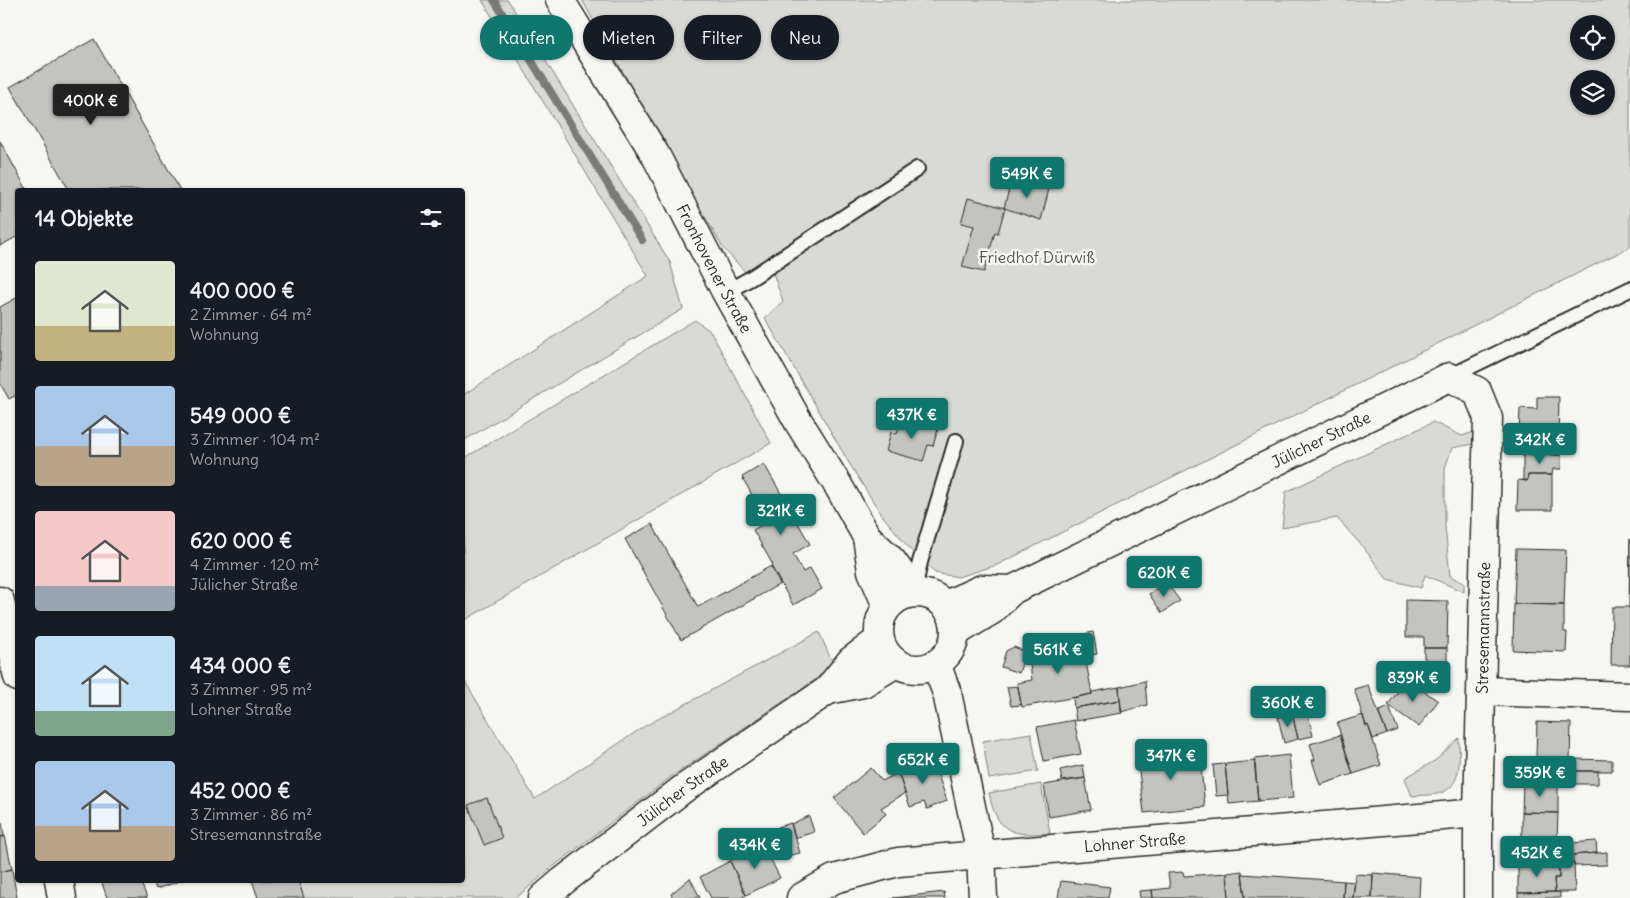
<!DOCTYPE html>
<html lang="de">
<head>
<meta charset="utf-8">
<style>
	:root { --surface:#171b24; --page:#20242c; --text:#f1f3f6; --muted:#9ea1a6; --accent:#0f766e }
	body { margin:0; font-family:Delius,sans-serif; background:var(--page); color:var(--text); height:100vh; display:flex; flex-direction:column; font-size:19px; white-space:nowrap }
	* { box-sizing:border-box; margin:0 }
	p { font-size:16px; color:var(--muted) }
	.icon { flex:none; width:28px; height:28px; fill:none; stroke:currentColor; stroke-width:2; stroke-linecap:round; stroke-linejoin:round }
	.map { position:relative; flex:1; overflow:hidden }
	.panel { position:absolute; left:15px; top:188px; width:450px; height:695px; display:flex; flex-direction:column; background:var(--surface); border-radius:5px; box-shadow:0 1px 4px #0004 }
	.panel>* { flex:none }
	.guide { position:absolute; left:480px; top:15px; width:475px; height:45px; display:flex; gap:10px }
	.tools { position:absolute; left:1570px; top:15px; display:grid; gap:10px }
	.tools a { display:grid; place-items:center; width:45px; height:45px; border-radius:50%; background:var(--surface); box-shadow:0 1px 4px #0004; font-size:25px }
	.price { position:absolute; translate:-50% -42px; padding:0 11px; border-radius:5px; background:var(--accent); color:#fff; font-size:16px; line-height:32px; filter:drop-shadow(0 1px 2px #0008) }
	.price::after { content:''; position:absolute; left:50%; top:30px; width:15px; height:11px; margin-left:-8px; background:inherit; clip-path:polygon(0 0,100% 0,50% 100%) }
	.price.on { background:#222; color:#fff }
	ul { padding:0; list-style:none }
	li { display:flex; align-items:center; gap:15px; height:125px; padding:0 20px }
	li span { display:grid; place-items:center; flex:none; width:140px; height:100px; border-radius:5px; color:#555 }
	li>.icon { margin-inline-start:auto }
	span .icon { width:60px; height:60px; fill:#fffc; stroke-width:1 }
	li b { font-size:21px }
	h2 { display:flex; justify-content:space-between; align-items:center; height:60px; padding:0 20px; font-size:21px }
	.tag { padding:0 18px; border-radius:22px; background:var(--surface); box-shadow:0 1px 4px #0004; font-size:18px; line-height:45px }
	.tag.on { background:var(--accent); color:#fff }
	.map>svg:first-child { display:block }
	.green { fill:#d9d9d5; stroke:#828280; fill-rule:evenodd }
	.lines { fill:none; stroke-linecap:round; stroke-linejoin:round }
	.stream { stroke:#7a7a78; stroke-width:8 }
	.building { fill:#c3c3c0; stroke:#2b2b2b }
	.service-casing { stroke:#2b2b2b; stroke-width:18 }
	.minor-casing { stroke:#2b2b2b; stroke-width:31 }
	.tertiary-casing { stroke:#2b2b2b; stroke-width:31 }
	.service { stroke:#f6f6f2; stroke-width:14 }
	.minor { stroke:#f6f6f2; stroke-width:28 }
	.tertiary { stroke:#f6f6f2; stroke-width:28 }
	.labels { text-anchor:middle; stroke-width:5; stroke-linejoin:round; paint-order:stroke }
	.park-label { font-size:16px; fill:#565656; stroke:#f6f6f2 }
	.street-label { font-size:16px; fill:#2b2b2b; stroke:#f6f6f2 }
</style>
</head>
<body>
<div class="map">
<svg width="1630" height="898" viewBox="0 0 1630 898">
	<rect width="100%" height="100%" fill="#f6f6f2"/>
	<filter id="ink" filterUnits="userSpaceOnUse"><feTurbulence type="fractalNoise" baseFrequency=".02" numOctaves="2"/><feDisplacementMap in="SourceGraphic" scale="10" xChannelSelector="R" yChannelSelector="G"/><feConvolveMatrix kernelMatrix="1 2 1 2 8 2 1 2 1" color-interpolation-filters="sRGB"/></filter>
	<g filter="url(#ink)">
		<path class="green" d="M482,0H508L670,262L683,309L463,441V395L648,276Z
			M582,0H1630V247L997,565L958,577L935,573L914,554L881,514L849,463L765,318L783,301L770,265L751,278L723,248ZM1579,24H1606V51H1579ZM1579,79H1606V106H1579Z
			M695,320L711,332L771,443L463,621V459Z
			M1433,422L1462,436L1474,432V444L1452,448L1445,468V526L1450,576L1464,583V592L1425,575L1421,588L1387,579L1363,547L1337,518L1282,528L1286,492Z
			M819,632L833,664L815,680L671,777L550,869L516,898H304L298,880H462L463,678L535,799L645,726Z
			M1031,733L1038,771L989,779L983,741Z
			M1459,738C1459,756 1463,784 1443,792C1434,796 1421,795 1412,796L1405,778L1436,760Z
			M1041,784L1050,833C1013,836 997,834 989,793Z"/>
		<g class="lines">
			<path class="stream" d="M494,0L642,240"/>
		</g>
		<path class="building" d="M94,39L180,190H69L10,87Z
			M0,141L27,190H18V236L0,246Z
			M1012,178L1049,189L1041,220L1004,208Z
			M968,198L1005,208L998,233L995,232L984,272L962,267L974,226L961,223Z
			M18,297V394L9,399L0,383V307Z
			M1537,397H1559L1558,439L1519,438L1520,408L1537,409Z
			M901,419L938,429L933,446L928,445L923,461L886,451L891,432L897,434Z
			M1527,438H1562L1561,455L1527,454Z
			M1523,454L1561,455V469H1553L1552,475H1528L1527,481L1523,480Z
			M764,464L810,544L793,554L803,572L810,568L822,589L793,605L771,566L773,565L753,530L765,523L764,521L766,520L742,477Z
			M1528,475H1552V510H1517L1518,480L1527,481Z
			M652,524L698,607L771,566L780,584L681,640L625,539Z
			M1630,539V607H1629Z
			M1516,549L1566,550L1564,605L1514,604Z
			M1166,582L1180,601L1162,613L1149,594Z
			M1406,600L1448,601L1447,648H1424V637H1406Z
			M1514,604L1564,605V632H1567L1566,652L1513,650Z
			M1612,607H1630V665H1611Z
			M1093,632L1097,654L1085,656L1081,635Z
			M1081,635L1092,694L1022,707L1017,683L1032,680L1030,665L1057,660L1053,640Z
			M1014,647L1026,652L1019,673L1001,667L1006,651Z
			M1424,648H1447V670L1424,658Z
			M1407,679L1438,701L1419,727L1388,705Z
			M1145,681L1147,705L1121,712L1119,687Z
			M1368,685L1387,734L1373,739L1368,725L1366,726L1354,689Z
			M1018,686L1021,705L1011,706L1007,687Z
			M1119,687L1120,700L1074,708L1073,698L1092,694V692Z
			M1120,700L1122,713L1076,721L1074,708Z
			M1389,707L1398,730L1387,734L1378,712Z
			M1307,710L1313,736L1298,739L1292,713Z
			M1292,713L1298,739L1284,743L1278,717Z
			M1363,715L1366,726L1368,725L1381,765L1353,774L1337,723Z
			M1074,720L1081,754L1044,761L1037,727Z
			M1537,722L1571,723L1570,759L1536,758Z
			M1340,735L1353,774L1320,785L1312,760H1315L1310,744Z
			M1199,748L1205,807L1144,813L1137,755Z
			M1289,755L1293,798L1258,801L1254,759Z
			M1574,759L1612,760V771H1574Z
			M933,760L947,801L927,809L924,802L910,807L898,772Z
			M1255,761L1258,801L1229,804L1225,764Z
			M1225,764L1228,795L1216,796L1213,765Z
			M1083,765L1085,778L1062,781L1060,770Z
			M871,768L882,781L898,773L905,793L881,808L886,814L863,833L834,798Z
			M1574,771H1598V784H1574Z
			M1085,778L1091,810L1049,817L1044,785Z
			M1523,783L1558,784V813L1522,812Z
			M487,798L502,838L484,845L468,805Z
			M1522,812L1558,813L1557,842L1522,841Z
			M809,816L814,832L795,838L791,824Z
			M2,822L4,837H0V823Z
			M791,823L800,853L787,856L778,827Z
			M5,836L12,869L0,872V837Z
			M1596,841L1597,853L1573,855L1572,843Z
			M763,844L780,878L746,895L730,861Z
			M1607,852V865L1574,866L1573,863V855Z
			M730,861L746,895L741,898H711L700,877Z
			M1574,863L1575,892H1555L1554,878H1559V864Z
			M1518,864H1559V878H1554L1555,892L1518,893Z
			M12,869L17,898H0V872Z
			M1242,871L1245,898H1229L1227,873Z
			M1183,872L1184,876L1227,873L1229,898H1153L1152,890L1170,888L1168,873Z
			M1373,873L1420,877L1419,898H1372Z
			M1242,874L1344,881L1343,898H1245Z
			M1355,874L1373,875L1372,898H1353Z
			M690,878L700,898H673L671,894Z
			M101,880H140L147,898H107Z
			M153,880H183L156,889Z
			M252,880H298L304,898H258Z
			M1061,881L1110,887L1108,898H1058Z
			M1344,881L1355,882L1353,898H1343Z
			M1152,890L1153,898H1140L1139,891Z
			M944,892L945,898H893Z
			M1560,892V898H1518V893Z"/>
		<g class="lines">
			<g class="service-casing">
				<path id="service" d="M726,292L751,278L917,169
					M1449,377L1630,289
					M914,591L920,562L956,441"/>
			</g>
			<g class="minor-casing">
				<g id="minor">
					<path d="M0,601L18,677"/>
					<path d="M946,605L982,589L1012,590"/>
					<path id="s1" d="M956,632L992,610L1012,590L1449,377L1477,391L1488,418L1478,813V898"/>
					<path d="M936,664L947,693L981,854L983,898"/>
					<path d="M1482,691L1630,696"/>
					<path d="M59,880L62,898"/>
					<path id="s2" d="M801,898L834,879L898,862L1478,813"/>
				</g>
			</g>
			<g class="tertiary-casing">
				<g id="tertiary">
					<path id="s3" d="M560,0L655,154L726,292L798,421L839,487L867,537L892,561L914,592"/>
					<path d="M867,537L872,571L887,606"/>
					<circle cx="917" cy="631" r="38"/>
					<path d="M828,690L863,683L896,663"/>
					<path id="s4" d="M543,898L563,881L683,789L828,690L851,661L879,640"/>
				</g>
			</g>
			<use href="#service" class="service"/>
			<use href="#minor" class="minor"/>
			<use href="#tertiary" class="tertiary"/>
		</g>
	</g>
	<g class="labels">
		<g class="park-label">
			<text x="1037" y="263">Friedhof Dürwiß</text>
		</g>
		<g class="street-label">
			<text dy="6" stroke="none"><textPath href="#s3" startOffset="310">Fronhovener Straße</textPath></text>
			<text dy="6" stroke="none"><textPath href="#s1" startOffset="414">Jülicher Straße</textPath></text>
			<text transform="translate(1483 628) rotate(-89)" y="6">Stresemannstraße</text>
			<text dy="6" stroke="none"><textPath href="#s4" startOffset="176">Jülicher Straße</textPath></text>
			<text dy="6" stroke="none"><textPath href="#s2" startOffset="342">Lohner Straße</textPath></text>
		</g>
	</g>
</svg>
<div class="tools">
<a><svg class="icon" aria-label="locate" viewBox="0 0 24 24"><circle cx="12" cy="12" r="6"/><path d="M12 2v4M12 18v4M2 12h4M18 12h4"/></svg></a>
<a><svg class="icon" aria-label="layers" viewBox="0 0 24 24"><path d="M12 4l9 5-9 5-9-5zM3 14l9 5 9-5"/></svg></a>
</div>
<b class="price on" style="left:91px;top:126px">400K €</b>
<b class="price" style="left:1027px;top:199px">549K €</b>
<b class="price" style="left:912px;top:440px">437K €</b>
<b class="price" style="left:1540px;top:465px">342K €</b>
<b class="price" style="left:781px;top:536px">321K €</b>
<b class="price" style="left:1164px;top:598px">620K €</b>
<b class="price" style="left:1058px;top:675px">561K €</b>
<b class="price" style="left:1413px;top:703px">839K €</b>
<b class="price" style="left:1288px;top:728px">360K €</b>
<b class="price" style="left:1171px;top:781px">347K €</b>
<b class="price" style="left:923px;top:785px">652K €</b>
<b class="price" style="left:1540px;top:798px">359K €</b>
<b class="price" style="left:755px;top:870px">434K €</b>
<b class="price" style="left:1537px;top:878px">452K €</b>
<div class="guide">
<a class="tag on">Kaufen</a>
<a class="tag">Mieten</a>
<a class="tag">Filter</a>
<a class="tag">Neu</a>
</div>
<section class="panel">
<h2>14 Objekte<svg class="icon" aria-label="filters" viewBox="0 0 24 24"><path d="M4 7h16M4 17h16"/><circle cx="9" cy="7" r="2"/><circle cx="15" cy="17" r="2"/></svg></h2>
<ul>
<li><span style="background:linear-gradient(#dfe7d0 65%,#c2b280 0)"><svg class="icon" aria-label="home" viewBox="0 0 24 24"><path d="M3 11l9-7 9 7M6 9v11h12V9"/></svg></span><div><b>400 000 €</b><p>2 Zimmer · 64 m²</p><p>Wohnung</p></div></li>
<li><span style="background:linear-gradient(#a9c7e8 60%,#b9a48a 0)"><svg class="icon" aria-label="home" viewBox="0 0 24 24"><path d="M3 11l9-7 9 7M6 9v11h12V9"/></svg></span><div><b>549 000 €</b><p>3 Zimmer · 104 m²</p><p>Wohnung</p></div></li>
<li><span style="background:linear-gradient(#f6c9c9 75%,#9aa5b1 0)"><svg class="icon" aria-label="home" viewBox="0 0 24 24"><path d="M3 11l9-7 9 7M6 9v11h12V9"/></svg></span><div><b>620 000 €</b><p>4 Zimmer · 120 m²</p><p>Jülicher Straße</p></div></li>
<li><span style="background:linear-gradient(#bfe0f5 75%,#7fa58c 0)"><svg class="icon" aria-label="home" viewBox="0 0 24 24"><path d="M3 11l9-7 9 7M6 9v11h12V9"/></svg></span><div><b>434 000 €</b><p>3 Zimmer · 95 m²</p><p>Lohner Straße</p></div></li>
<li><span style="background:linear-gradient(#a9c7e8 65%,#b9a48a 0)"><svg class="icon" aria-label="home" viewBox="0 0 24 24"><path d="M3 11l9-7 9 7M6 9v11h12V9"/></svg></span><div><b>452 000 €</b><p>3 Zimmer · 86 m²</p><p>Stresemannstraße</p></div></li>
</ul>
</section>
</div>
</body>
</html>
